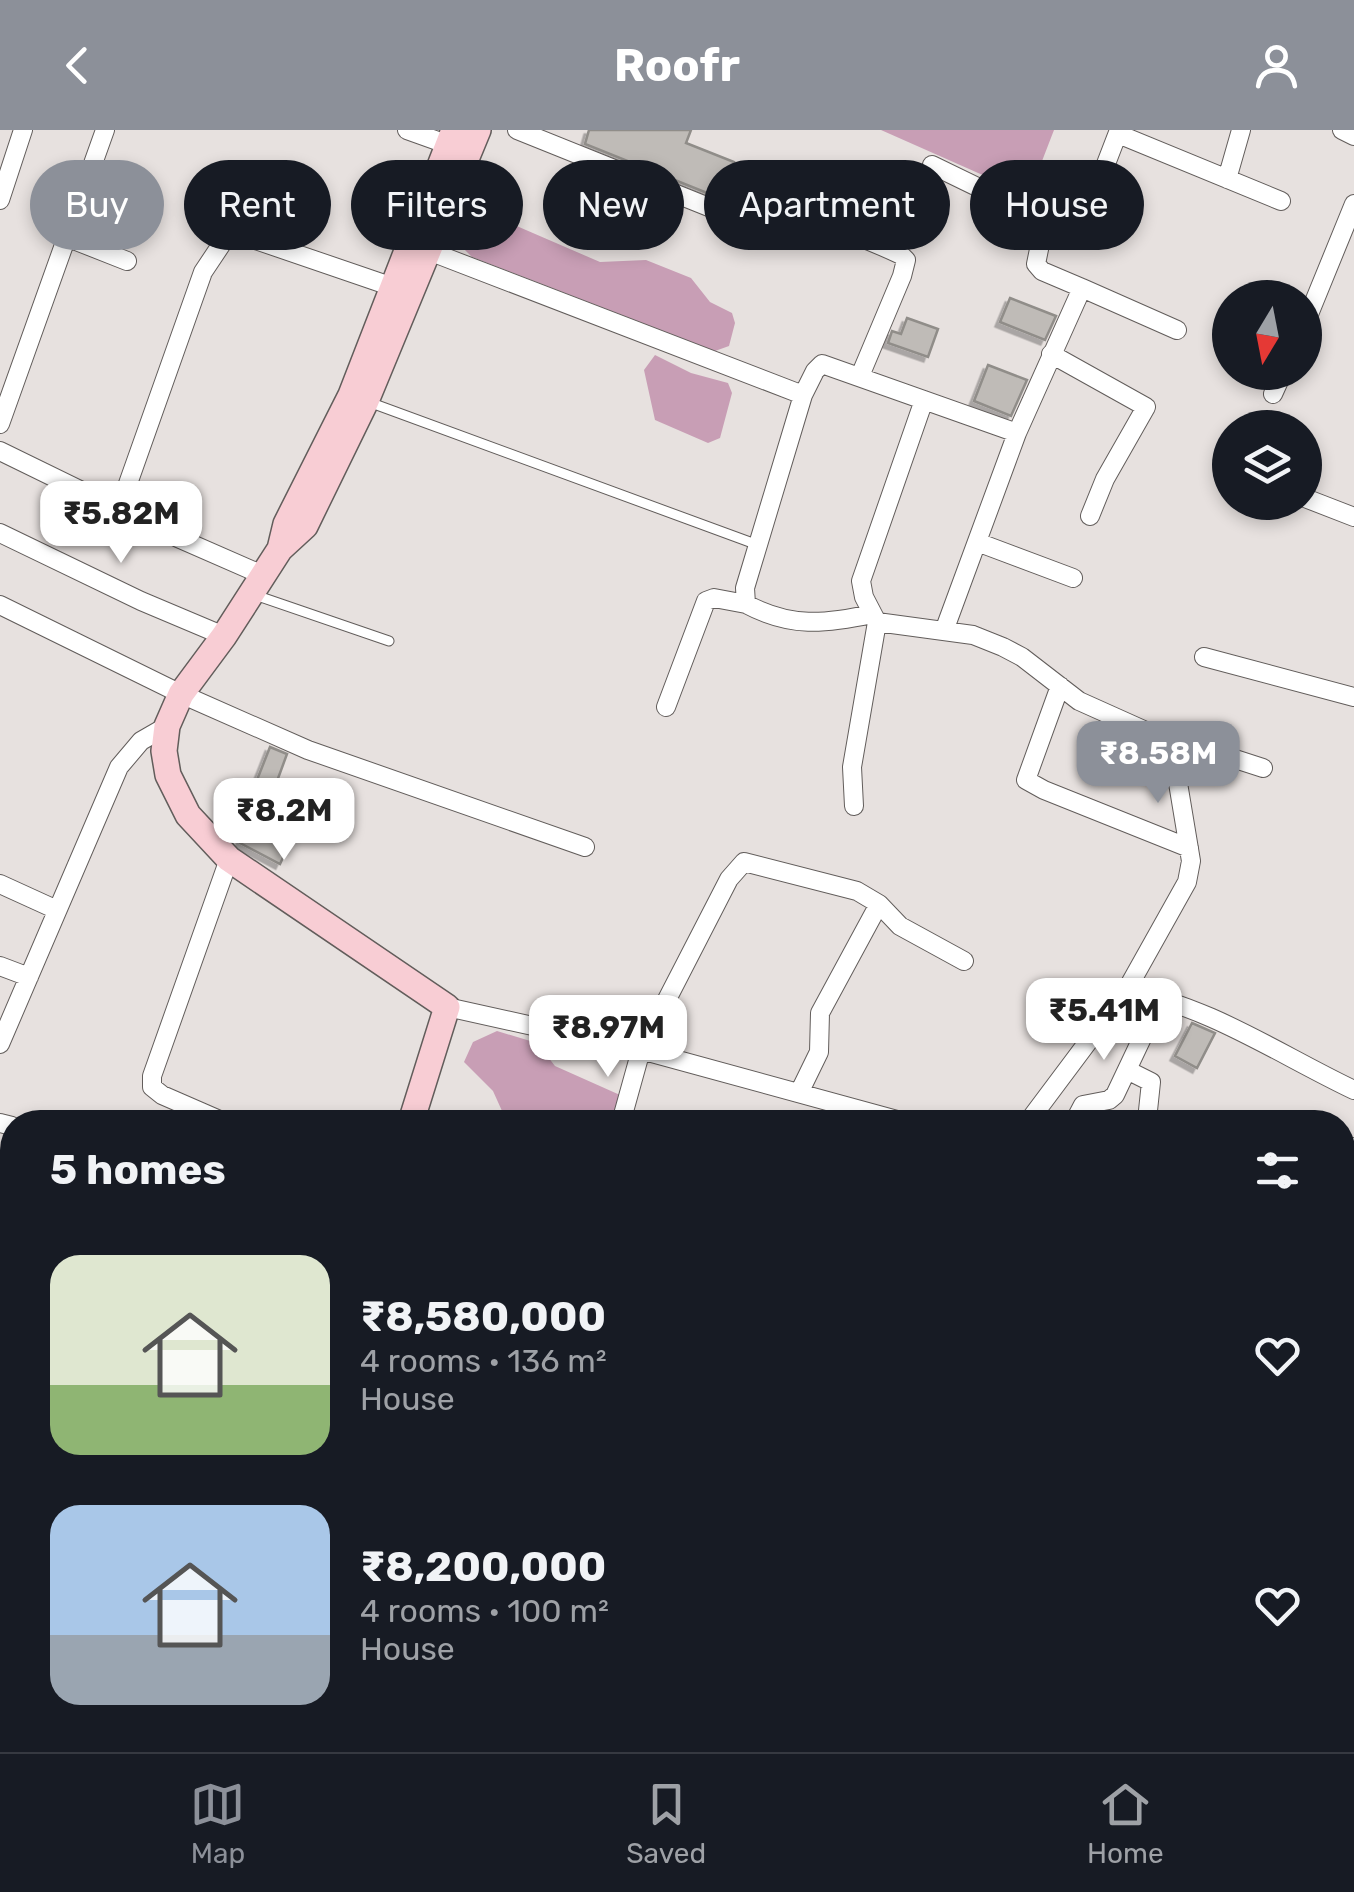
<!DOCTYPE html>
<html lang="en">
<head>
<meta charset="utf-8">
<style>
	:root { --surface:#171b24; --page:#242831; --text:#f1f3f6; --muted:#9ea1a6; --line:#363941; --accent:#8c9099 }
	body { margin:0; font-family:Rubik,sans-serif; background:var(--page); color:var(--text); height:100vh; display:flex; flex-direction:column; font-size:38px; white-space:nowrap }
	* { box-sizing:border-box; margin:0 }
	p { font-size:32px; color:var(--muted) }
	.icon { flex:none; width:55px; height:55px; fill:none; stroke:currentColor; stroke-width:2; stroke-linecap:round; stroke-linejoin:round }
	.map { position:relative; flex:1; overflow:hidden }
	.panel { position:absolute; left:0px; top:980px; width:1355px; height:642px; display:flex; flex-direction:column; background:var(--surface); border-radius:40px 40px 0 0; box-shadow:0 5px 15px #0003 }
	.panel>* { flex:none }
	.hud { position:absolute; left:30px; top:30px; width:1295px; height:90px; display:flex; gap:20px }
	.needle { width:65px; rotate:190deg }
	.tools { position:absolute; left:1212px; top:150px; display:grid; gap:20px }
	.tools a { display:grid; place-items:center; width:110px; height:110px; border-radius:50%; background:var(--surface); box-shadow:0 5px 15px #0003; font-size:50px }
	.price { position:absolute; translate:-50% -85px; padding:0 22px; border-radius:20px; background:#fff; color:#222; font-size:32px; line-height:65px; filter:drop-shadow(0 2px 5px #0008) }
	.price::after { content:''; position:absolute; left:50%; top:60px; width:30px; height:22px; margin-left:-15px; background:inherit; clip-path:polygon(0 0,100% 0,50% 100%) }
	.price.on { background:var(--accent); color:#fff }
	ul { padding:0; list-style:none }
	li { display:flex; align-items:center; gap:30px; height:250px; padding:0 50px }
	li span { display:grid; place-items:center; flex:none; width:280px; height:200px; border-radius:30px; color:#555 }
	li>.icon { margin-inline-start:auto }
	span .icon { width:120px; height:120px; fill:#fffc; stroke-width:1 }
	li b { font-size:42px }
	h2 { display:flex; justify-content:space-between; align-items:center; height:120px; padding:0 50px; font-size:42px }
	.chip { padding:0 35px; border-radius:45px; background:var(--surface); box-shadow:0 5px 15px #0003; font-size:35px; line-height:90px }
	.chip.on { background:var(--accent); color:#fff }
	header { display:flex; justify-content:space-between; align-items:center; height:130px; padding:0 50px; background:var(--accent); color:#fff; font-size:45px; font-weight:700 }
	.tab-bar { display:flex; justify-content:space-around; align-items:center; height:140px; border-top:2px solid var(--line); background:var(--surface); font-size:28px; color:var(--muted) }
	.tab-bar a { display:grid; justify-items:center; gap:5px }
	.tab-bar .on { color:var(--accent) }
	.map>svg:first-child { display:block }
	.water { fill:#c89eb5 }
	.building { fill:#bfbbb7; stroke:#908d89; stroke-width:2.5; filter:url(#shadow) }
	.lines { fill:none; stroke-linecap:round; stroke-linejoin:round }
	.service-casing { stroke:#625d5b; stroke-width:11 }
	.minor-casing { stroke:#625d5b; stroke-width:20 }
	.secondary-casing { stroke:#625d5b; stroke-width:28 }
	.service { stroke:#fff; stroke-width:9 }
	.minor { stroke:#fff; stroke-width:18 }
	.secondary { stroke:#f8cdd4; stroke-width:25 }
</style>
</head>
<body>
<header><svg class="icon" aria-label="back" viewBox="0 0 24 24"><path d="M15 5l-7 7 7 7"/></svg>Roofr<svg class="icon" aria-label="person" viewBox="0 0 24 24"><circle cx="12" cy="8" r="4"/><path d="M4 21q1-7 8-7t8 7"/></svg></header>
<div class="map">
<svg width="1354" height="1622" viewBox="0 0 1354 1622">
	<defs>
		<filter id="shadow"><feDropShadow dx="-4.5" dy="4.5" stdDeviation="0" flood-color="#0004"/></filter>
	</defs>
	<rect width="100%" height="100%" fill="#e7e1df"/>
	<path class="water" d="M881,0H1054L1037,44L1012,58Z
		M467,81L484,82L600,132L646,130L691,148L710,172L732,183L735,193L729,216L715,221L472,127L457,112Z
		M655,225L691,243L728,253L732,263L720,308L708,313L655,290L644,240Z
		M497,901L537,913L555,936L620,965L610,992H507L493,961L464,932L473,912Z
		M300,1610H442L444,1622H295Z"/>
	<path class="building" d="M589,0H691L686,13L734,32L722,69L585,14Z
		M986,75L1031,97L1029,107L981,87Z
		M1010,168L1056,186L1045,210L1000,192Z
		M907,188L938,199L928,227L888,213L892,201L901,204Z
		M988,235L1027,250L1011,286L974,271Z
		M270,617L287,624L273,662L255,655Z
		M262,661L305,680L280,734L240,713Z
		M1192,893L1215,903L1197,938L1175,926Z"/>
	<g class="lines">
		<g class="service-casing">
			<path id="service" d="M366,271L758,415
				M255,465L389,511"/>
		</g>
		<g class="minor-casing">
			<path id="minor" d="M407,0L449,15
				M517,0L736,88C754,92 767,87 784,87C811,86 876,113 901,125L906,130L902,146L860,246
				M1342,0L1354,6
				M1118,4L1281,71
				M932,35L1045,90L1036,134L1042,141L1082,158
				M1227,49L1241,0
				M1094,65L1119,0
				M0,70L23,0
				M66,107L127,131
				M421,118L803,265
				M1305,194L1354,74
				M1051,224L1146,277L1105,349L1090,386
				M1273,264L1283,242
				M0,294L105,0
				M1017,303L1082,158L1177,200
				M0,321L178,408L265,446
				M1305,368L1354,387
				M119,379L203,142L227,106L241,105L393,157
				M0,403L141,471L224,506
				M977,412L1073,448
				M0,475L181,564L308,620L585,717
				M872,484C825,494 791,498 746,474L745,458L803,265L815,241L822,234L1017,303L944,501
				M877,492L973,505L1003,517L1022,527L1079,571L1157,606L1174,629L1191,731L1187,752L1126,861L1028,992
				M1204,527L1354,567
				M1060,556L1026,650L1044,660L1189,718
				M666,577L706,471L714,468L746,474
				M1167,616H1195L1263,638
				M854,676L852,637L877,492L864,467L861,451L924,270
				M0,754L57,780
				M0,836L29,847
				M1126,861C1208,875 1280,925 1354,960
				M447,877L641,920L904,992
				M0,914L119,637L141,611L167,596
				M1127,940L1151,952L1147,990L1150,992
				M799,963L819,922L820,883L879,774
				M224,992L162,965L152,957V946L229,729
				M621,992L641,920L729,749L744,732L857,761L879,774L900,796L964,831
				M1074,992L1083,975L1109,970L1115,965L1161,868
				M0,993L12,996
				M1342,1043L1354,1017
				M1342,1100L1354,1104
				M0,1192L12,1163
				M1342,1307L1354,1313
				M6,1311L12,1313
				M1354,1531V1530
				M1342,1573L1354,1576
				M0,1609L36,1622
				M228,1622L233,1610
				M697,1622L701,1610
				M879,1622L883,1610
				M974,1622L978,1610
				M1085,1622L1089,1610
				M1250,1622L1254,1610"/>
		</g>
		<g class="secondary-casing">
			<path id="secondary" d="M280,419L286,394L351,265L454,0
				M411,992L447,877L229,729L188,685L168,645L164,621L167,596L181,564L224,506L280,419L305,396L366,271L478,0
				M456,1610L460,1622"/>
		</g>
		<use href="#service" class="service"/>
		<use href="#minor" class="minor"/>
		<use href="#secondary" class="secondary"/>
	</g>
</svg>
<div class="tools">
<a><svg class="needle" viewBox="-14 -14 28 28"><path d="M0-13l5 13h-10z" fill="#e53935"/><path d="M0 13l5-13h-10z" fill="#9ea1a6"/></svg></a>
<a><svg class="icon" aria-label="layers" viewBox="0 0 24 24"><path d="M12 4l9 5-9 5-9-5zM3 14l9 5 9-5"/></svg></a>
</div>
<b class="price" style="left:121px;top:436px">₹5.82M</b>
<b class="price on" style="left:1158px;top:676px">₹8.58M</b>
<b class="price" style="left:284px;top:733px">₹8.2M</b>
<b class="price" style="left:1104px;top:933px">₹5.41M</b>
<b class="price" style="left:608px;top:950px">₹8.97M</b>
<div class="hud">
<a class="chip on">Buy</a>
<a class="chip">Rent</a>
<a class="chip">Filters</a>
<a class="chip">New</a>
<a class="chip">Apartment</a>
<a class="chip">House</a>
</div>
<section class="panel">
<h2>5 homes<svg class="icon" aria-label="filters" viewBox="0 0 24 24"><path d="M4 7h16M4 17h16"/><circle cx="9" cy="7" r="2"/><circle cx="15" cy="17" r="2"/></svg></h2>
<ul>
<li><span style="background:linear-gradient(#dfe7d0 65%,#8fb573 0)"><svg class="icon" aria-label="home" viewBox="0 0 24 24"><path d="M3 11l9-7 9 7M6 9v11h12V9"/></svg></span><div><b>₹8,580,000</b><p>4 rooms · 136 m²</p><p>House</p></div><svg class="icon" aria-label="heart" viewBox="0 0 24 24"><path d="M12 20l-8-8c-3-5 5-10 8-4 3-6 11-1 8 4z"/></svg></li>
<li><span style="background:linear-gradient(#a9c7e8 65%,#9aa5b1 0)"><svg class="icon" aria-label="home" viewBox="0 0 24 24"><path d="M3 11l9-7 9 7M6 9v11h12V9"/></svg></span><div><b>₹8,200,000</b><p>4 rooms · 100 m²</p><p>House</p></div><svg class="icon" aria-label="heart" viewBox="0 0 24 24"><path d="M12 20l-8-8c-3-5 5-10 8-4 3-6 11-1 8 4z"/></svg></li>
</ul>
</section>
</div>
<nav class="tab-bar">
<a class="on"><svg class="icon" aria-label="map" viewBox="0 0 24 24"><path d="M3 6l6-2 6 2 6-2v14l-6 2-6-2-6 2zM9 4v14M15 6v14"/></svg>Map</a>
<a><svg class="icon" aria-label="saved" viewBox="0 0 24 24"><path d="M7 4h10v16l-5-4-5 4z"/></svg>Saved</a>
<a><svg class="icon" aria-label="home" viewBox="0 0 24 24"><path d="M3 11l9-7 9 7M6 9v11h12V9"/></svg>Home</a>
</nav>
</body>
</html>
